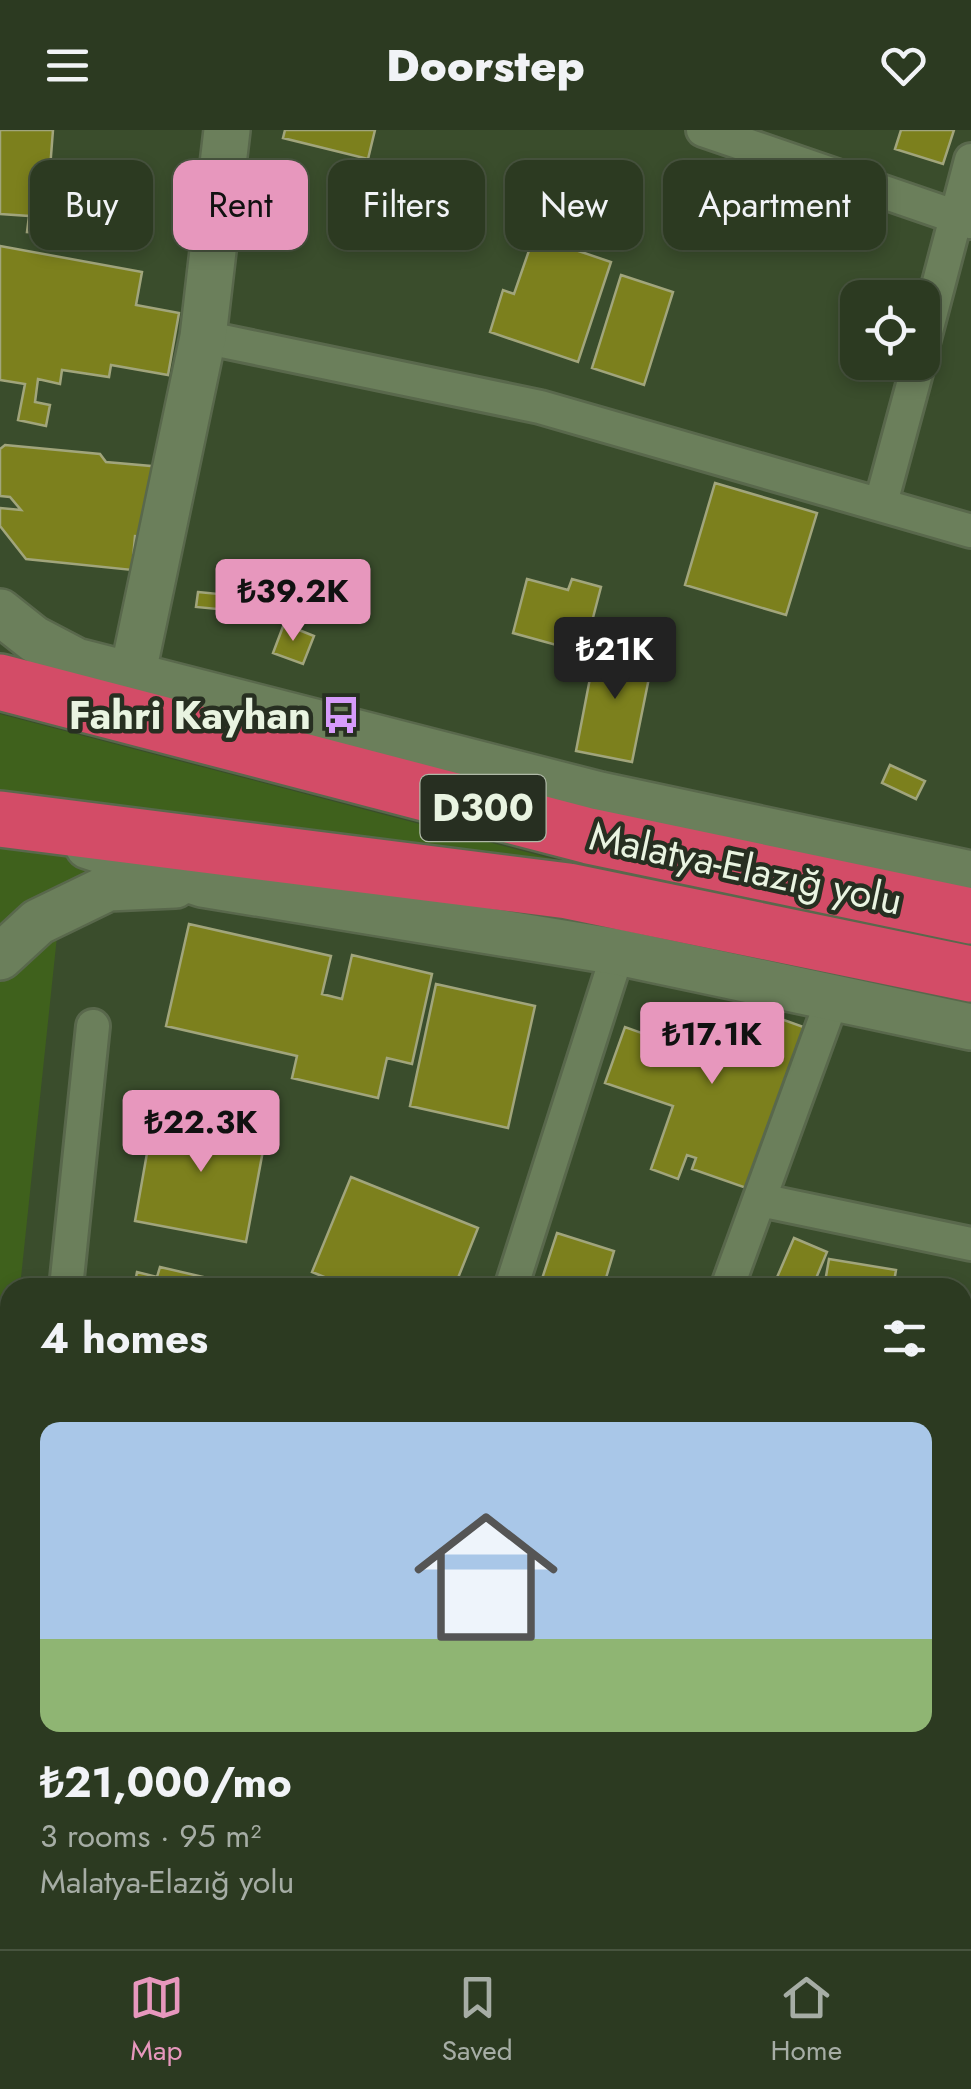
<!DOCTYPE html>
<html lang="en">
<head>
<meta charset="utf-8">
<style>
	:root { --surface:#2c3a21; --page:#34412a; --text:#f1f3f6; --muted:#a6ada5; --line:#48543f; --accent:#e797bd }
	body { margin:0; font-family:Jost,sans-serif; background:var(--page); color:var(--text); height:100vh; display:flex; flex-direction:column; font-size:38px; white-space:nowrap }
	* { box-sizing:border-box; margin:0 }
	p { font-size:32px; color:var(--muted) }
	.icon { flex:none; width:55px; height:55px; fill:none; stroke:currentColor; stroke-width:2; stroke-linecap:round; stroke-linejoin:round }
	.map { position:relative; flex:1; overflow:hidden }
	.panel { position:absolute; left:0px; top:1148px; width:972px; height:672px; display:flex; flex-direction:column; background:var(--surface); border-radius:30px 30px 0 0; box-shadow:0 5px 15px #0003,0 0 0 2px var(--line) }
	.panel>* { flex:none }
	.hud { position:absolute; left:30px; top:30px; width:912px; height:90px; display:flex; gap:20px }
	.buttons { position:absolute; left:840px; top:150px; display:grid; gap:20px }
	.buttons a { display:grid; place-items:center; width:100px; height:100px; border-radius:20px; background:var(--surface); box-shadow:0 5px 15px #0003,0 0 0 2px var(--line); font-size:50px }
	.price { position:absolute; translate:-50% -85px; padding:0 22px; border-radius:10px; background:var(--accent); color:#111; font-size:32px; line-height:65px; filter:drop-shadow(0 2px 5px #0008) }
	.price::after { content:''; position:absolute; left:50%; top:60px; width:30px; height:22px; margin-left:-15px; background:inherit; clip-path:polygon(0 0,100% 0,50% 100%) }
	.price.selected { background:#222; color:#fff }
	ul { padding:0; list-style:none }
	li { display:grid; align-content:center; gap:20px; height:530px; padding:0 40px }
	li+li { border-top:2px solid var(--line) }
	li span { display:grid; place-items:center; height:310px; border-radius:20px; color:#555 }
	li>.icon { margin-inline-start:auto }
	span .icon { width:180px; height:180px; fill:#fffc; stroke-width:1 }
	li b { font-size:42px }
	h2 { display:flex; justify-content:space-between; align-items:center; height:120px; padding:0 40px; font-size:42px }
	.pill { padding:0 35px; border-radius:20px; background:var(--surface); box-shadow:0 5px 15px #0003,0 0 0 2px var(--line); font-size:35px; line-height:90px }
	.pill.selected { background:var(--accent); color:#111 }
	header { display:flex; justify-content:space-between; align-items:center; height:130px; padding:0 40px; background:var(--surface); font-size:45px; font-weight:800 }
	.tabs { display:flex; justify-content:space-around; align-items:center; height:140px; border-top:2px solid var(--line); background:var(--surface); font-size:28px; color:var(--muted) }
	.tabs a { display:grid; justify-items:center; gap:5px }
	.tabs .selected { color:var(--accent) }
	.map>svg:first-child { display:block }
	.green { fill:#3f611c }
	.building { fill:#7c801d; stroke:#a1a57c; stroke-width:2.5 }
	.lines { fill:none; stroke-linecap:round; stroke-linejoin:round }
	.street-casing { stroke:#59684c; stroke-width:38 }
	.secondary-casing { stroke:#59684c; stroke-width:50 }
	.highway-casing { stroke:#59684c; stroke-width:60 }
	.street { stroke:#6b7f5b; stroke-width:32 }
	.secondary { stroke:#6b7f5b; stroke-width:45 }
	.highway { stroke:#d34c67; stroke-width:55 }
	.labels { text-anchor:middle; stroke-width:9; stroke-linejoin:round; paint-order:stroke }
	.shield { fill:#272f21; stroke:#afb9a7; stroke-width:2.5 }
	.shield-label { font-size:38px; font-weight:bold; fill:#e9f4e1 }
	.poi-label { font-size:40px; font-weight:bold; fill:#e9f4e1; stroke:#272f21; text-anchor:end }
	.street-label { font-size:40px; fill:#e9f4e1; stroke:#272f21 }
</style>
</head>
<body>
<header><svg class="icon" aria-label="menu" viewBox="0 0 24 24"><path d="M4 6h16M4 12h16M4 18h16"/></svg>Doorstep<svg class="icon" aria-label="heart" viewBox="0 0 24 24"><path d="M12 20l-8-8c-3-5 5-10 8-4 3-6 11-1 8 4z"/></svg></header>
<div class="map">
<svg width="971" height="1819" viewBox="0 0 971 1819">
	<rect width="100%" height="100%" fill="#3a4d2c"/>
	<path class="green" d="M0,584L580,736L0,663Z
		M0,717L134,735C86,746 35,759 0,796Z
		M58,797L20,1157L10,1158V1231H0V835Z"/>
	<path class="building" d="M0,0H53L50,39L142,46L138,99L119,98L117,108L27,102L29,86L0,84Z
		M285,0H375L368,29L283,8Z
		M901,0H954L943,34L895,19Z
		M534,106L611,132L578,232L490,202L503,160L514,164Z
		M0,116L142,142L136,175L179,183L168,245L111,235L109,247L62,240L60,254L38,249L35,272L50,275L46,296L18,290L25,254L0,250Z
		M621,145L673,162L644,255L592,238Z
		M5,315L100,324L106,332L162,337L159,408L135,406L132,440L26,429L0,396V378L21,380L10,367L0,366V319Z
		M715,353L817,383L786,485L685,455Z
		M527,449L568,460L572,449L601,457L589,503L565,496L560,516L513,503Z
		M198,462L219,464L217,479L196,477Z
		M284,494L314,506L303,534L273,523Z
		M597,512L654,523L632,632L576,621Z
		M890,635L925,651L916,669L882,653Z
		M189,794L331,826L322,864L342,869L352,825L432,844L412,934L387,928L378,968L292,948L297,926L166,896Z
		M436,854L535,876L508,998L410,976Z
		M657,875L733,902L742,875L809,899L752,1060L692,1039L696,1028L687,1025L678,1049L651,1039L673,976L605,953L625,897L647,905Z
		M155,978L267,999L246,1112L135,1091Z
		M351,1047L478,1098L454,1158H351L312,1142Z
		M557,1103L614,1121L603,1158H539Z
		M794,1108L827,1122L812,1158H788L775,1152Z
		M829,1129L896,1140L893,1158H824Z
		M160,1137L229,1153L228,1158H134L137,1142L157,1147Z
		M971,1267V1357L962,1352V1274L966,1276Z
		M969,1462L971,1463V1563L962,1559V1477Z
		M962,1729L971,1734V1785L962,1781Z
		M250,1810H298L324,1819H247Z
		M610,1810H689L696,1813L693,1819H617L607,1814Z"/>
	<g class="lines">
		<g class="street-casing">
			<path id="street" d="M703,0L971,92
				M203,207L540,277L971,401
				M922,217L971,30
				M881,373L919,232
				M760,1070L971,1114
				M66,1158L93,896
				M511,1158L618,822
				M727,1158L832,870
				M962,1251L971,1253
				M0,1352L10,1339
				M962,1415L971,1399
				M0,1484L10,1489
				M962,1693L971,1696
				M377,1819L380,1810
				M577,1819L581,1810
				M783,1819L787,1810"/>
		</g>
		<g class="secondary-casing">
			<path id="secondary" d="M0,482L34,509L76,531L600,665L971,744
				M127,571L203,207L227,0
				M88,716L202,754L618,822L971,897
				M0,827L38,792L108,758L175,755"/>
		</g>
		<g class="highway-casing">
			<path id="highway" d="M0,552L589,706L971,786
				M0,689L568,761L971,844"/>
		</g>
		<use href="#street" class="street"/>
		<use href="#secondary" class="secondary"/>
		<use href="#highway" class="highway"/>
	</g>
	<defs>
		<g id="bus-bare" transform="scale(3)"><path d="M-5-6H5V4H4V6H2V4H-2V6H-4V4H-5ZM-3.5-4V0h7V-4ZM-3.5 1.2v1.5H-2V1.2ZM2 1.2v1.5H3.5V1.2Z" fill="#d69bfa" stroke="#272f21" stroke-width="2.5" paint-order="stroke"/></g>
	</defs>
	<g fill-rule="evenodd">
		<use href="#bus-bare" x="341" y="585"/>
	</g>
	<g class="labels">
		<rect class="shield" x="420.5" y="645" width="125" height="66" rx="8"/>
		<g class="shield-label">
			<text x="483" y="691">D300</text>
		</g>
		<g class="poi-label">
			<text x="311" y="599">Fahri Kayhan</text>
		</g>
		<g class="street-label">
			<text transform="translate(746 738) rotate(12)" y="14">Malatya-Elazığ yolu</text>
		</g>
	</g>
</svg>
<div class="buttons">
<a><svg class="icon" aria-label="locate" viewBox="0 0 24 24"><circle cx="12" cy="12" r="6"/><path d="M12 2v4M12 18v4M2 12h4M18 12h4"/></svg></a>
</div>
<b class="price" style="left:293px;top:514px">₺39.2K</b>
<b class="price selected" style="left:615px;top:572px">₺21K</b>
<b class="price" style="left:712px;top:957px">₺17.1K</b>
<b class="price" style="left:201px;top:1045px">₺22.3K</b>
<div class="hud">
<a class="pill">Buy</a>
<a class="pill selected">Rent</a>
<a class="pill">Filters</a>
<a class="pill">New</a>
<a class="pill">Apartment</a>
</div>
<section class="panel">
<h2>4 homes<svg class="icon" aria-label="filters" viewBox="0 0 24 24"><path d="M4 7h16M4 17h16"/><circle cx="9" cy="7" r="2"/><circle cx="15" cy="17" r="2"/></svg></h2>
<ul>
<li><span style="background:linear-gradient(#a9c7e8 70%,#8fb573 0)"><svg class="icon" aria-label="home" viewBox="0 0 24 24"><path d="M3 11l9-7 9 7M6 9v11h12V9"/></svg></span><div><b>₺21,000/mo</b><p>3 rooms · 95 m²</p><p>Malatya-Elazığ yolu</p></div></li>
</ul>
</section>
</div>
<nav class="tabs">
<a class="selected"><svg class="icon" aria-label="map" viewBox="0 0 24 24"><path d="M3 6l6-2 6 2 6-2v14l-6 2-6-2-6 2zM9 4v14M15 6v14"/></svg>Map</a>
<a><svg class="icon" aria-label="saved" viewBox="0 0 24 24"><path d="M7 4h10v16l-5-4-5 4z"/></svg>Saved</a>
<a><svg class="icon" aria-label="home" viewBox="0 0 24 24"><path d="M3 11l9-7 9 7M6 9v11h12V9"/></svg>Home</a>
</nav>
</body>
</html>
